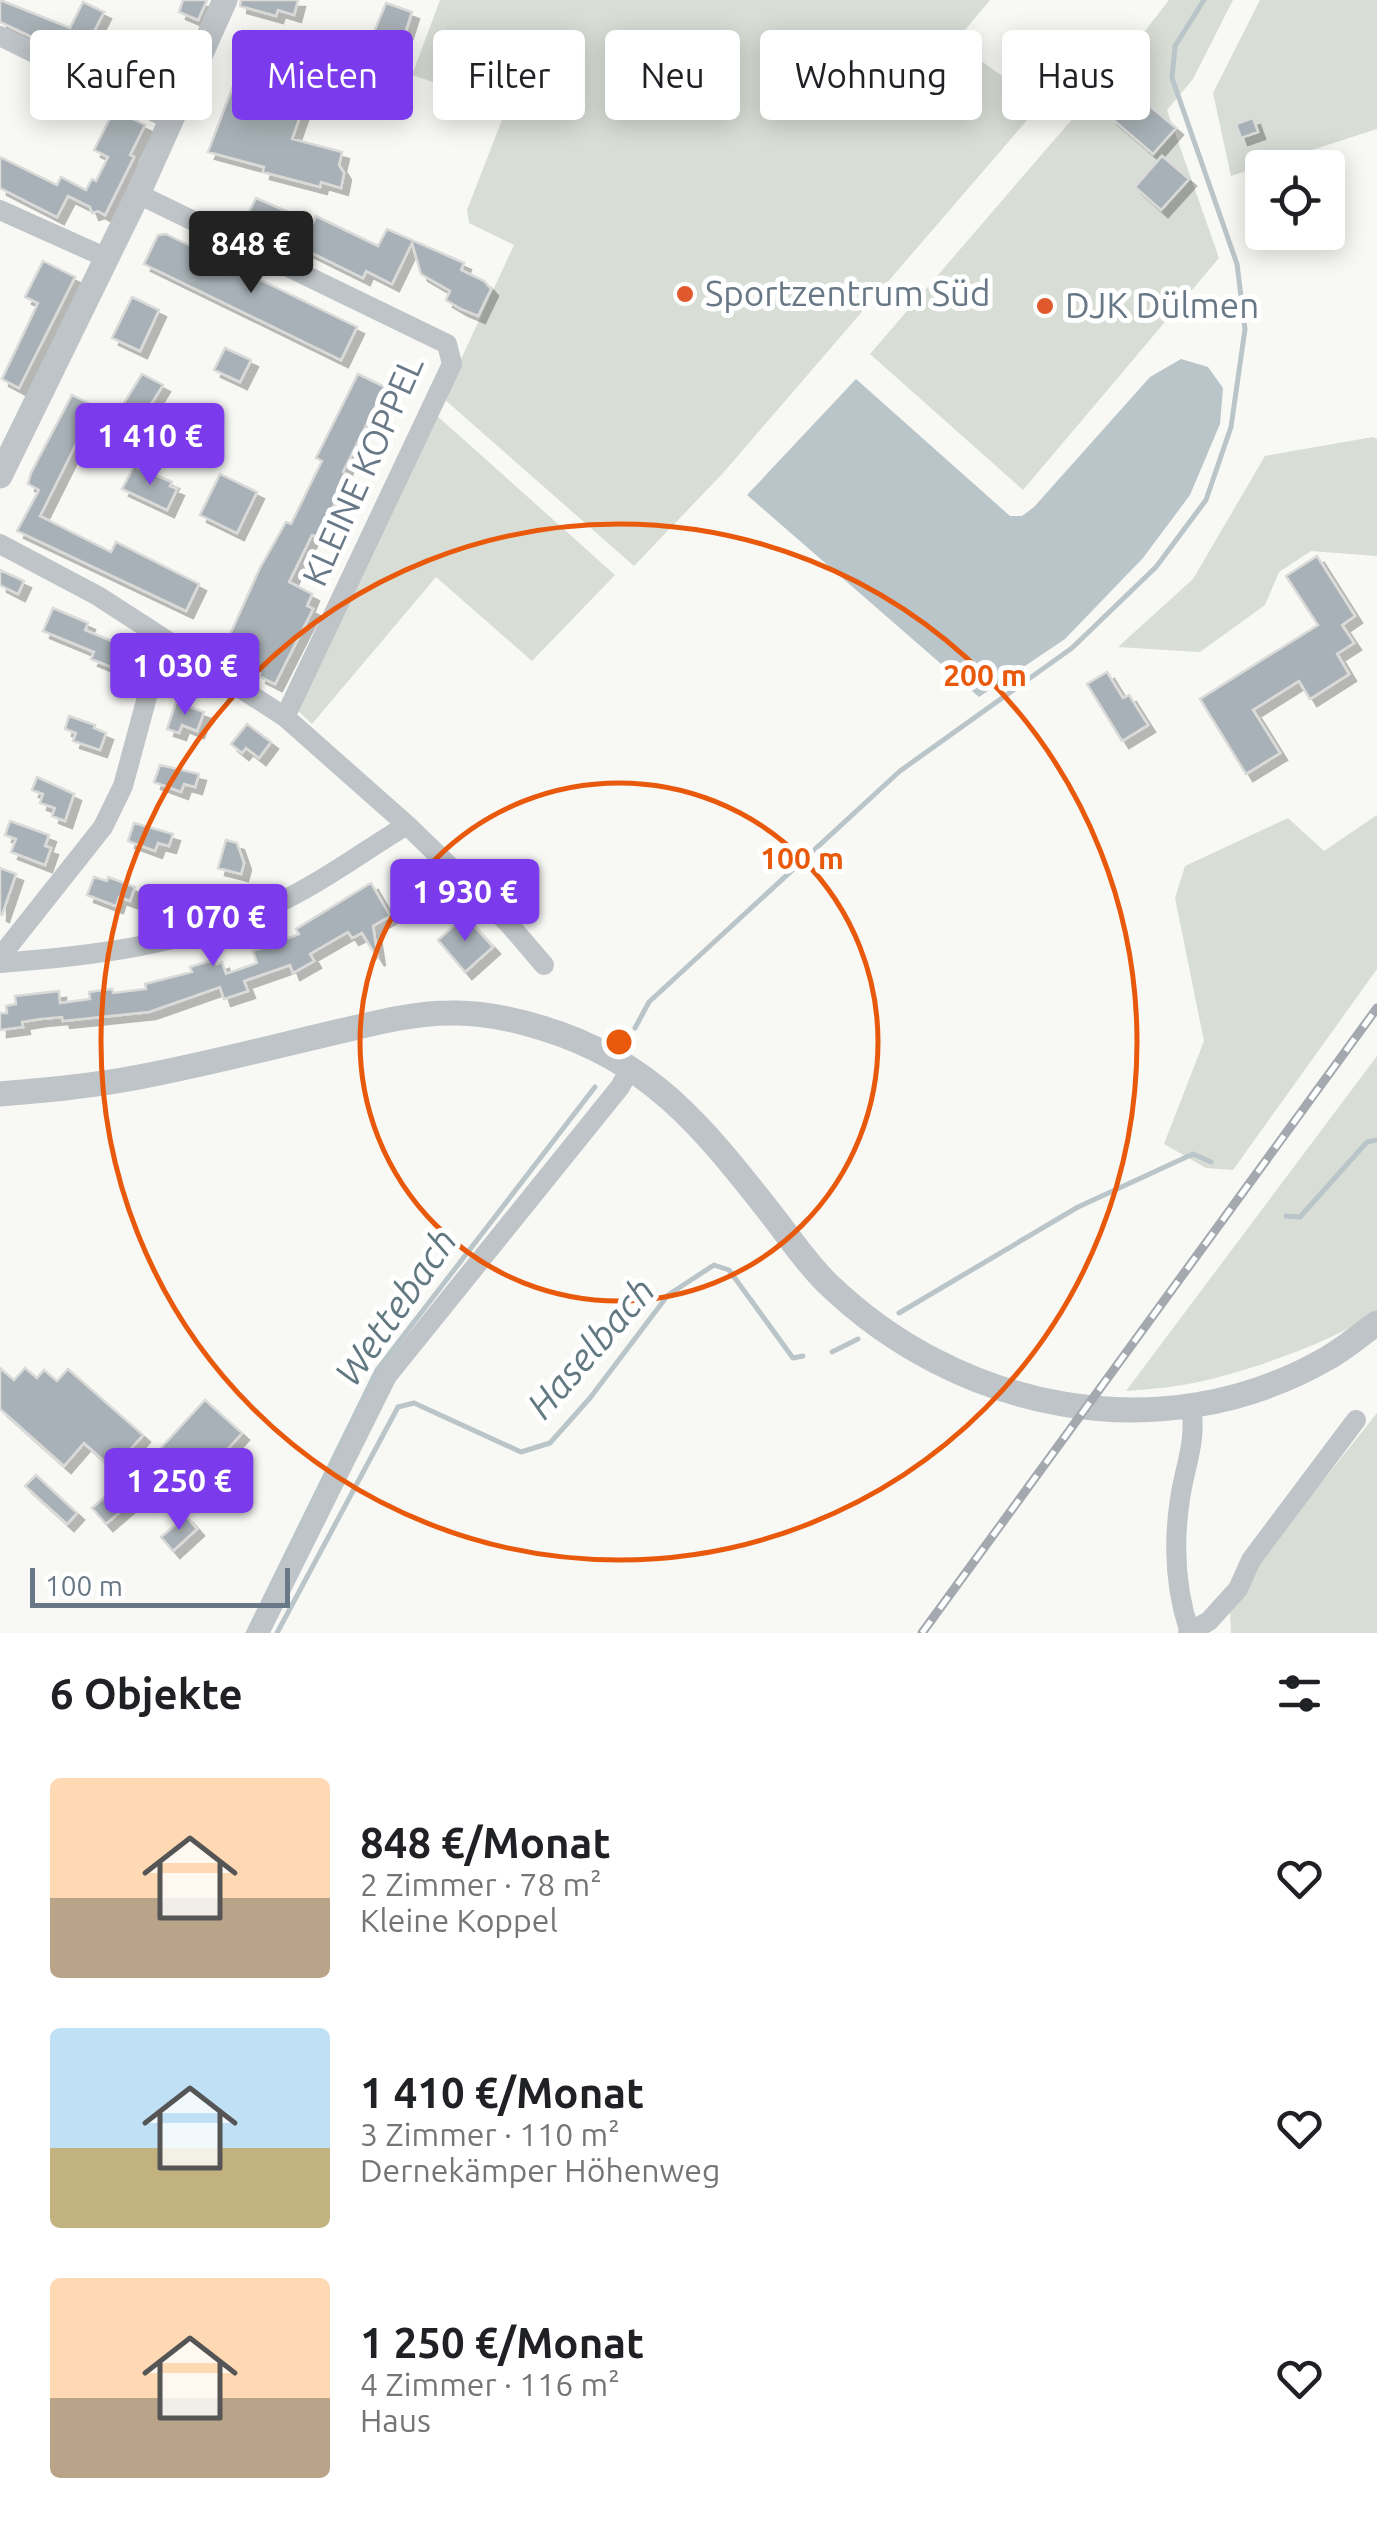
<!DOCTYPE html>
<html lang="de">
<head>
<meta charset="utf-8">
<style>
	:root { --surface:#fff; --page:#f6f6f6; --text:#202124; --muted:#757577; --accent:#7c3aed }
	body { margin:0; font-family:Ubuntu,sans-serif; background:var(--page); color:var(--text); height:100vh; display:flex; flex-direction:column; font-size:38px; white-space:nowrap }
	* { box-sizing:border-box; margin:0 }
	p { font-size:32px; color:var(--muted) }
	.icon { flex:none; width:55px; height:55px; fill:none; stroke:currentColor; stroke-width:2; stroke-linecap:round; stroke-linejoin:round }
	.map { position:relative; height:1633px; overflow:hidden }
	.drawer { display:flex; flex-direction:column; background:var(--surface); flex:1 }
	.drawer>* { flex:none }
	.banner { position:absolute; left:30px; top:30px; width:1318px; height:90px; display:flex; gap:20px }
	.controls { position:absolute; left:1245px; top:150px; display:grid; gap:20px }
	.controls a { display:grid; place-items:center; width:100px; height:100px; border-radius:10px; background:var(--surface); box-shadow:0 5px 25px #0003; font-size:50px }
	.scale { position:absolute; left:30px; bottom:25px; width:260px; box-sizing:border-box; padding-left:10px; border:5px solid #687886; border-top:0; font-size:28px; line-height:35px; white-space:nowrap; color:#687886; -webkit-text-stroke:8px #fff; paint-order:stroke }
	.price { position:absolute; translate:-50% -85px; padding:0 22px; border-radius:10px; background:var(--accent); color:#fff; font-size:32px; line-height:65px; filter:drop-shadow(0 2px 5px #0008) }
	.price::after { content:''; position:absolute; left:50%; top:60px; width:30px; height:22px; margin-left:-15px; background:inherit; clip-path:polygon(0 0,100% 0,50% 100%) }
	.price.on { background:#222; color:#fff }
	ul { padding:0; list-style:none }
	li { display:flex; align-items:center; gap:30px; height:250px; padding:0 50px }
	li span { display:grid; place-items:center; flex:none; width:280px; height:200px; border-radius:10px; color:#555 }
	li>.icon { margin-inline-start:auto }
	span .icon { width:120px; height:120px; fill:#fffc; stroke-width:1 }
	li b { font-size:42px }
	h2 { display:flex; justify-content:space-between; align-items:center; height:120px; padding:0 50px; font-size:42px }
	.pill { padding:0 35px; border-radius:10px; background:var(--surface); box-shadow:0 5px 25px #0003; font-size:35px; line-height:90px }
	.pill.on { background:var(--accent); color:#fff }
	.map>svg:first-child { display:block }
	.green { fill:#d8ddd5 }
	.water { fill:#bac5ca }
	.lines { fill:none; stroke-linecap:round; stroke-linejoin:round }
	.stream { stroke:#bac5ca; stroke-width:5 }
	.building { fill:#a8b1b7; stroke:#dadad8; stroke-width:2.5; filter:url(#shadow) }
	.minor { stroke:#bfc4c8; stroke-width:20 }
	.tertiary { stroke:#bfc4c8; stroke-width:25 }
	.rail-casing { stroke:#a3a9af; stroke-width:9 }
	.rail { stroke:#fff; stroke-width:5; stroke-dasharray:15; stroke-linecap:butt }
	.ring { fill:none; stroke:#e8590c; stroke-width:5 }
	.poi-dot { fill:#e0592d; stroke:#fff; stroke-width:4 }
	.labels { text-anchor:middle; stroke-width:10; stroke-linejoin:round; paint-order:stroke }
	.poi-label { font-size:35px; fill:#687886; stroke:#fff; text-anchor:start }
	.street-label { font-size:35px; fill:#687886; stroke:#fff }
	.water-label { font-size:38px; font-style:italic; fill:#637981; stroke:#fff }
	.centre { fill:#e8590c; stroke:#fff; stroke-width:5 }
	.ring-label { font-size:30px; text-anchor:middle; font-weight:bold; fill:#e8590c; stroke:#fff; stroke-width:10; stroke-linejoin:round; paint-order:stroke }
</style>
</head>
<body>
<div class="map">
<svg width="1377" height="1633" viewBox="0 0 1377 1633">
	<defs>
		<filter id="shadow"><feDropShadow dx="7" dy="7" stdDeviation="0" flood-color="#0004"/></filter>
	</defs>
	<rect width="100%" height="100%" fill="#f8f8f5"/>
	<path class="green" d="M440,0H990L955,42L1041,104L723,473L634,566L443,398L514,245L469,223L467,210L507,107L412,75Z
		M1169,0H1233L1193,79L1167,110L1219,258L1023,490L870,354L1117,67Z
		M1260,0H1377V129L1231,176L1213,93Z
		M435,414L615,575L532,661L436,577L312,724L296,709Z
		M1373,437L1377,439V556L1311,551L1279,572L1265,605L1200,652L1118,647L1193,579L1265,456Z
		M1377,815V969L1233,1170L1206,1168L1164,1144L1204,1041L1175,898L1185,866L1288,818L1324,851Z
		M1377,1056V1311C1335,1342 1241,1374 1188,1384C1168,1388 1147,1389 1126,1391Z
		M1377,1413V1633H1231L1230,1612L1263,1556Z"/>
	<path class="water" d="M1181,359L1208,367L1223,388L1220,424L1190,495L1143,558L1065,639L979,697L747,495L856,379L1010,516H1022L1034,507L1150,377Z"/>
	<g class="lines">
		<path class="stream" d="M635,1028L649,1002L900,771L1072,648L1156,567L1206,500L1231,427L1245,329L1237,264L1172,78L1175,46L1204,0
			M1286,1216L1300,1217L1367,1142L1377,1140
			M899,1313L1078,1207L1193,1154L1211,1162
			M832,1352L858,1339
			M248,1633L377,1370L595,1087
			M277,1633L398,1407L414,1403L521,1452L550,1443L590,1398L668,1295L714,1265L729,1270L793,1358L803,1356"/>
	</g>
	<path class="building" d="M0,0L70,28L83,2L104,12L90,39L80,34L70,55L0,22Z
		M183,0H207L198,20L179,12Z
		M241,0H298L294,15L278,10L276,16L240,6Z
		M386,3L412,12L397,59L367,49Z
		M151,34L184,52L162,100L145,92L159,65L140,56Z
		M252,36L301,53L282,98L304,105L292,139L342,152L339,165L344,173L341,188L321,182L320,187L263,172L264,167L208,152Z
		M107,45L127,54L120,69L115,66L111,75L96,68Z
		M1024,75L1036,86L1019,104L1001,88L1012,76Z
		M1132,91L1176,128L1153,154L1110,117Z
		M115,110L145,125L130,155L134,157L105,215L98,211L92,213L90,207L68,196L57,217L0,188V157L57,185L61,177L86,190L92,179L96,181L108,157L94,150L109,120L106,113Z
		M1253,118L1258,132L1241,138L1236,124Z
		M1162,156L1189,179L1161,210L1135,187Z
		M256,198L313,223L316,216L378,246L387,229L464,263L461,270L484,281L491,289L478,316L461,309L446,300L450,291L421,274L412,243L392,284L366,271L363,278L245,220Z
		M166,234L357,327L341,360L144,264L158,235Z
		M43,261L75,277L19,388L2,379L38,303L25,297Z
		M132,297L159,310L140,351L112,338Z
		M225,348L251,360L240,382L214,370Z
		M142,374L163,385L145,414L124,403Z
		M358,374L385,387L343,472L349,475L318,537L312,535L289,582L312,594L307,606L313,609L275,684L259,676L260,673L245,665L246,662L224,648L260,568L286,522L291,524L314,477L322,461L316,458Z
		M72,395L112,415L103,434L85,426L40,516L111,552L116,542L199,584L186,611L17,531L39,490L28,484L31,473Z
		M134,466L172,482L170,486L177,489L167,510L122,489Z
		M220,474L257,492L237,533L200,515Z
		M1317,556L1355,616L1342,625L1354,643L1337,654L1349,674L1310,699L1299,681L1253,710L1280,753L1246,774L1200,699L1318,625L1286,576Z
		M0,570L24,581L18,594L0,585Z
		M53,608L88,623L85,630L136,651L127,673L91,659L94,652L43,631Z
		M1107,672L1123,698L1129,695L1148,725L1122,741L1087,684Z
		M176,702L204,712L197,731L182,725L179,733L167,729Z
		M69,716L95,725L94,728L106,733L100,750L73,741L76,733L65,729Z
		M247,724L271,742L259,758L246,748L242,753L231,744Z
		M160,765L199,774L195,787L184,784L181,792L154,782Z
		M37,777L74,794L65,821L52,816L55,808L40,803L43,794L32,790Z
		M10,821L49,835L45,846L51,848L45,865L11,852L16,839L5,835Z
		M134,823L173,834L169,846L158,843L155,851L128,841Z
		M226,840L237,843L244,863L241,874L218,868Z
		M0,868L16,874L2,915L0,914Z
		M94,877L107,881L108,877L135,887L130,901L119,897L116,906L87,895Z
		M371,883L390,916L373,926L378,959L362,933L352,938L348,932L310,954L314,961L293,973L290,965L244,981L248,991L224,999L220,987L149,1012L63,1021L62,1017L40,1019L22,1022L23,1027L0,1030V1013H7L6,1006L16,1004L15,996L59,991L60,1003L90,999L89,992L112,989L113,993L146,989L145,984L192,972L190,967L216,959L217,964L222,962L226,974L257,963L253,951L299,934L296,929Z
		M465,916L493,947L465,972L438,940Z
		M0,1368L14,1380L25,1368L37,1378L44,1370L57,1381L68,1369L143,1435L113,1469L84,1443L64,1466L0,1409Z
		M205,1400L242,1433L199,1481L161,1448Z
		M36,1475L77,1513L67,1524L25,1486Z
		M128,1477L142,1493L106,1524L92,1508Z
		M186,1516L197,1529L173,1551L161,1537Z"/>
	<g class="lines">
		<path class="minor" d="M0,36L173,121
			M138,194L447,344L452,364L285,717
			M0,210L107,258
			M0,544L98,596L285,717L407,825L508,923L544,965
			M0,957L103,827L123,786L163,638
			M0,963C92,956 184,945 269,907C317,886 362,852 407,825
			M259,1633L387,1376L620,1087L631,1067
			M1188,1633L1209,1621L1238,1589L1251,1560L1356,1420
			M1190,1633C1175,1589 1173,1545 1180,1499C1185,1464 1197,1443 1191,1405"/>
		<path class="tertiary" d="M0,476L138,194L225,0
			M0,1094C46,1090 93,1086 139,1077C202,1065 265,1049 328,1034C368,1025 409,1013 450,1013C480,1012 513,1019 542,1028C652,1061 704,1129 772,1215C789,1237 806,1262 826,1282C958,1411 1161,1453 1326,1359C1344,1349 1360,1335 1377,1323"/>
		<g class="rail-casing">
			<path id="rail" d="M922,1633L1377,1008"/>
		</g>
		<use href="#rail" class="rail"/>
	</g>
	<g class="ring">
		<circle cx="619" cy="1042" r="259"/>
		<circle cx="619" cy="1042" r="518"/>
	</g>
	<g class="poi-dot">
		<circle cx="685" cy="294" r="10"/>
		<circle cx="1045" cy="306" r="10"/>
	</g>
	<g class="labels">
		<g class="poi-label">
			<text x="705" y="306">Sportzentrum Süd</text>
			<text x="1065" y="318">DJK Dülmen</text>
		</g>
		<g class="street-label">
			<text transform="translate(363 471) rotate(-66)" y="12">KLEINE KOPPEL</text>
		</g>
		<g class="water-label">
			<text transform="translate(396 1307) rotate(-55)" y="13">Wettebach</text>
			<text transform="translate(591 1348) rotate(-49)" y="13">Haselbach</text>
		</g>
	</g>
	<circle cx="619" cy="1042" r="15" class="centre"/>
	<g class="ring-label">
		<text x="985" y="686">200 m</text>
		<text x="802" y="869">100 m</text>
	</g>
</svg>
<div class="controls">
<a><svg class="icon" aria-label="locate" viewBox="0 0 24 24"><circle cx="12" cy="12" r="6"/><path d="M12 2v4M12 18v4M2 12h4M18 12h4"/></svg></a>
</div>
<div class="scale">100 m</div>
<b class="price on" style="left:251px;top:296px">848 €</b>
<b class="price" style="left:150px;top:488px">1 410 €</b>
<b class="price" style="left:185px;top:718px">1 030 €</b>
<b class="price" style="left:465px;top:944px">1 930 €</b>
<b class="price" style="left:213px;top:969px">1 070 €</b>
<b class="price" style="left:179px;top:1533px">1 250 €</b>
<div class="banner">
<a class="pill">Kaufen</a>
<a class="pill on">Mieten</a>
<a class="pill">Filter</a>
<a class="pill">Neu</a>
<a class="pill">Wohnung</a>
<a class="pill">Haus</a>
</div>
</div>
<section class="drawer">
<h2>6 Objekte<svg class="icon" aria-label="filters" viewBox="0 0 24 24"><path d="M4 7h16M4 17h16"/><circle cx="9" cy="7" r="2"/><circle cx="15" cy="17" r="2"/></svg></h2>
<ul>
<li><span style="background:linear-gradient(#ffd9b3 60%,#b9a48a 0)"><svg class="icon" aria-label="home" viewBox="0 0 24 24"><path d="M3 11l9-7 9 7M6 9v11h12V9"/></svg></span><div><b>848 €/Monat</b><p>2 Zimmer · 78 m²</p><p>Kleine Koppel</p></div><svg class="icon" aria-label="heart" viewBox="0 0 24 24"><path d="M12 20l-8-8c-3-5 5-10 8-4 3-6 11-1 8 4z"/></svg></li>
<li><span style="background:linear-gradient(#bfe0f5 60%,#c2b280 0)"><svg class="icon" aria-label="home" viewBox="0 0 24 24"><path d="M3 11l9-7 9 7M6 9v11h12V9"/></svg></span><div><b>1 410 €/Monat</b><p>3 Zimmer · 110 m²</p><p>Dernekämper Höhenweg</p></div><svg class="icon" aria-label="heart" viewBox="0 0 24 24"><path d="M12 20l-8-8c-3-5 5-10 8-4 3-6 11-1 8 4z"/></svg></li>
<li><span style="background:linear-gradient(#ffd9b3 60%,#b9a48a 0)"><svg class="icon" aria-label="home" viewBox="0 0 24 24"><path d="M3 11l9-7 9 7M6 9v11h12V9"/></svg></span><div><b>1 250 €/Monat</b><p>4 Zimmer · 116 m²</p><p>Haus</p></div><svg class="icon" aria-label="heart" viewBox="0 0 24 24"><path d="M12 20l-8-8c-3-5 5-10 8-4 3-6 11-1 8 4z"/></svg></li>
</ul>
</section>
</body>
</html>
